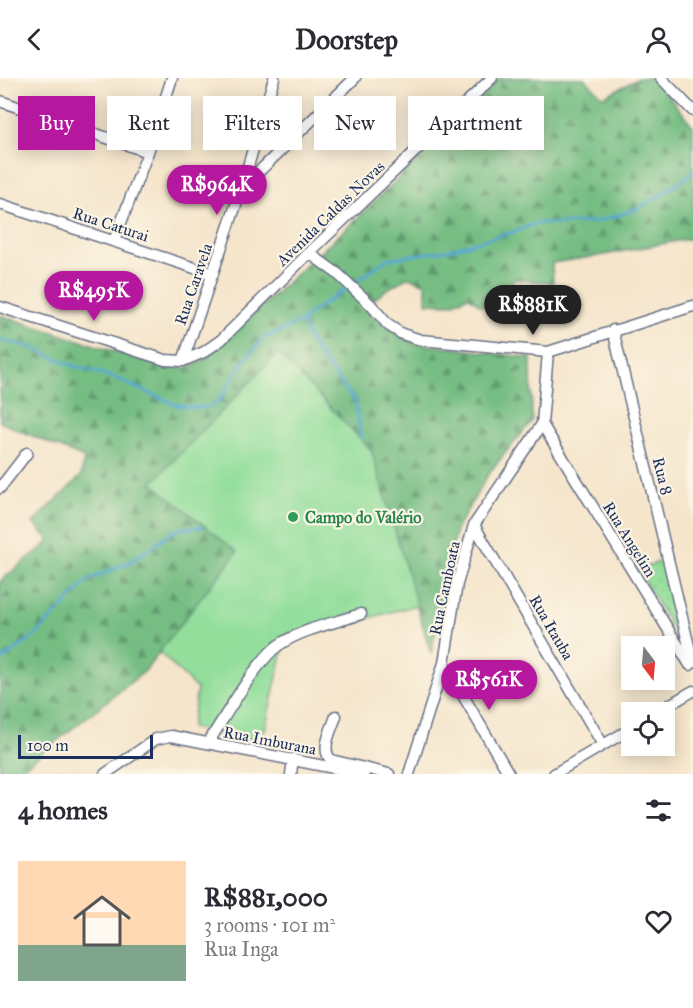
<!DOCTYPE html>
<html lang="en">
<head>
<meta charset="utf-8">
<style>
	:root { --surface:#fff; --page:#f2f2f3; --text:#2b2b33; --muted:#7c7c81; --accent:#b5179e }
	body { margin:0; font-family:"IM FELL Great Primer",serif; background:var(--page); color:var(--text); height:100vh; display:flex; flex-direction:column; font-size:22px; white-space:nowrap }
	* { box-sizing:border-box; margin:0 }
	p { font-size:20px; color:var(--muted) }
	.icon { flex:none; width:33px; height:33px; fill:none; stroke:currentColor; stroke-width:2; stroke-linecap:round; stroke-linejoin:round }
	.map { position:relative; height:696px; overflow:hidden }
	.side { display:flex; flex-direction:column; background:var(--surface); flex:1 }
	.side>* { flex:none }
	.top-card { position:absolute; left:18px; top:18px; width:657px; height:54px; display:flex; gap:12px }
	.needle { width:39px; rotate:164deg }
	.controls { position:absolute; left:621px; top:558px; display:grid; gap:12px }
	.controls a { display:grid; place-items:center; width:54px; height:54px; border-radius:0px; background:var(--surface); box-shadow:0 3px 15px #0003; font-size:30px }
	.scale { position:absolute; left:18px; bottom:15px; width:135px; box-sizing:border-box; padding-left:6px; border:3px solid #1b2f5e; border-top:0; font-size:16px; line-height:21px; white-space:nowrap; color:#1b2f5e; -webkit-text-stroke:4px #fcf5e5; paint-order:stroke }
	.price { position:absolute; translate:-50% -51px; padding:0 14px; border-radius:21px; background:var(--accent); color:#fff; font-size:20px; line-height:39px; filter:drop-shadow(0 2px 3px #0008) }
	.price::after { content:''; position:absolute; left:50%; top:36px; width:18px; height:14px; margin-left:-9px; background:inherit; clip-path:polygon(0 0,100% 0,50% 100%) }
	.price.selected { background:#222; color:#fff }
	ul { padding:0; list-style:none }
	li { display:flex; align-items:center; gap:18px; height:150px; padding:0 18px }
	li span { display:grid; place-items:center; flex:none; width:168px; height:120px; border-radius:0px; color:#555 }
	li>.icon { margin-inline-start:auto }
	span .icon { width:72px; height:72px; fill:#fffc; stroke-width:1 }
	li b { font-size:26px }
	h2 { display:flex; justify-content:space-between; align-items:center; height:72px; padding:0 18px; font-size:26px }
	.tag { padding:0 21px; border-radius:0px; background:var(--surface); box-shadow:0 3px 15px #0003; font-size:21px; line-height:54px }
	.tag.selected { background:var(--accent); color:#fff }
	header { display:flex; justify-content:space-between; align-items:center; height:78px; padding:0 18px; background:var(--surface); font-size:27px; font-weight:700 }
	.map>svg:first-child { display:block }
	.forest { fill:url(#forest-firs); stroke:#487670; stroke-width:1.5 }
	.park { fill:url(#park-dots); stroke:#57867c; stroke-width:1.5 }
	.pitch { fill:#93de9b; stroke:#57867c; stroke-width:1.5 }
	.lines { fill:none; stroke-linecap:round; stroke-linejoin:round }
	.stream { stroke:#59a9d3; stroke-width:3 }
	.minor-casing { stroke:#676f84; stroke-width:13 }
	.minor { stroke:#fff; stroke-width:10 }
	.leisure-dot { fill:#2e9e5b; stroke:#fcf5e5; stroke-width:2 }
	.labels { text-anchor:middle; stroke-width:4.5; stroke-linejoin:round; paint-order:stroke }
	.street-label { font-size:16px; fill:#1b2f5e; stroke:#fcf5e5 }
	.leisure-label { font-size:16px; font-weight:bold; fill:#27864d; stroke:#fcf5e5; text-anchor:start }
</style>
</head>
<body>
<header><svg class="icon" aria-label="back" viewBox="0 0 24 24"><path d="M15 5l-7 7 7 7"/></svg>Doorstep<svg class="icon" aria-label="person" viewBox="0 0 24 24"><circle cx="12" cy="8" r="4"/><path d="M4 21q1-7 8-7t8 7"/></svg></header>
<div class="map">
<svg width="693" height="696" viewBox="0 0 693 696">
	<defs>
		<pattern id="forest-firs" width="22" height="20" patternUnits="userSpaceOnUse" patternTransform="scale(1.5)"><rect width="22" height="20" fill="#76bd83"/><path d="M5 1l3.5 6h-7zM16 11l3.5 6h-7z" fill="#609a6e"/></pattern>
		<pattern id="park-dots" width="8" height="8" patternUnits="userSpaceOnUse" patternTransform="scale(1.5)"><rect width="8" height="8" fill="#93de9b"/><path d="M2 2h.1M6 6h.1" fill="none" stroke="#7ebf88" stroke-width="1.8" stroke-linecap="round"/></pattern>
	</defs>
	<rect width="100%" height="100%" fill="#fcf5e5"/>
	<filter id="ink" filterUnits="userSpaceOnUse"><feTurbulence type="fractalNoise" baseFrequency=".0167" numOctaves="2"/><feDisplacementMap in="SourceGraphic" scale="12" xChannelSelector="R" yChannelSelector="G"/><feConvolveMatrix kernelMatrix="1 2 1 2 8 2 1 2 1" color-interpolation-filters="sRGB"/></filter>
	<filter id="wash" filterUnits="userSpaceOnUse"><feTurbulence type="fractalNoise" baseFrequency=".008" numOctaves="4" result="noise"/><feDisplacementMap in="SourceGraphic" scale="24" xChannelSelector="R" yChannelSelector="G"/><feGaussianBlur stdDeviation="1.35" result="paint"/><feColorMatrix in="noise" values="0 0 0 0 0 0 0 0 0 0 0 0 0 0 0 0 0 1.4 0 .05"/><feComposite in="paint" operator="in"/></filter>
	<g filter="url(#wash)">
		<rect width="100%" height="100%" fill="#f5e5cb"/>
		<path class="forest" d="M500,0H584L603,19L639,0H654L693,48V160L604,177L552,185L553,205L515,201L499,214L491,230L480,227L468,218L452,226L426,225V206L409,199L387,211L364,230L378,243L413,265L531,280L532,343L489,395L456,452L431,576L371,372L237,474L145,593L15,696H0V503L50,463L33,445L81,398L84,380L0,344V237L160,288L186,290L201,284L365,133Z"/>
		<path class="park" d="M663,483L685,572L637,491Z"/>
		<path class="pitch" d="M278,275L371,372L417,527L285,563L262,664L191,650L197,611L159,574L237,474L152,405Z"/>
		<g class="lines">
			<path class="stream" d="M353,206L387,181L447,172L513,154L538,145L555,146L595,144L619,137L637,131L656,120L683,102L693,93
				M303,243L307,258L318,276L355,323L361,361
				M0,262L30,269L71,287L112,299L177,327L195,330L210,329L219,323L245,281L264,260L303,243L312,234L347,210
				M0,583L37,556L88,502L130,484L174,453L184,450L203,449"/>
		</g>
	</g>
	<g filter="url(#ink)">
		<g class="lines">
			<g class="minor-casing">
				<path id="minor" d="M661,0L693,33
					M0,23L148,74
					M241,111L355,0
					M0,126L213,196
					M114,163L148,74L172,0
					M309,175L338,196L371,227L388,247L402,256L421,262L548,274L693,228
					M0,229L165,282L183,283L204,274L221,262L309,175L492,0
					M613,252L693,585
					M183,283L241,112L274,0
					M542,346L690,587
					M0,410L27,375
					M474,447L603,667
					M444,585L509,696
					M657,634L693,613
					M336,638C332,651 320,671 331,682L389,696
					M208,665C224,640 257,582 279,567C302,551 334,545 361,536
					M105,696L156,661L171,658L364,696
					M291,696L293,681
					M409,696L444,585L457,506L474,447L542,346L548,274
					M554,696L632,650"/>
			</g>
			<use href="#minor" class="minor"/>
		</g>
	</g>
	<circle class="leisure-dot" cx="293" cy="439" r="6"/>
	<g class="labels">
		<g class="street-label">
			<text transform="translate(330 135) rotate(-44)" y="6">Avenida Caldas Novas</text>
			<text transform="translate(111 146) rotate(18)" y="6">Rua Caturai</text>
			<text transform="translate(193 206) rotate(-71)" y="6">Rua Caravela</text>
			<text transform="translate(663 398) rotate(76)" y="6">Rua 8</text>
			<text transform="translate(630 461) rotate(58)" y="6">Rua Angelim</text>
			<text transform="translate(444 510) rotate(-78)" y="6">Rua Camboata</text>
			<text transform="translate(552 549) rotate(60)" y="6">Rua Itauba</text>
			<text transform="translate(270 662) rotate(11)" y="6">Rua Imburana</text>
		</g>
		<g class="leisure-label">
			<text x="305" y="445">Campo do Valério</text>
		</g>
	</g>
</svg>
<div class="controls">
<a><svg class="needle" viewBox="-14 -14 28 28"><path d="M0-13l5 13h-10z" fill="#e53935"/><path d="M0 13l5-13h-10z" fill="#7c7c81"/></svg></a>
<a><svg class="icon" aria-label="locate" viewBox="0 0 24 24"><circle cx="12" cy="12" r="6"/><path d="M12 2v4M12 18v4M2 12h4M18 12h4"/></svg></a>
</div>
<div class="scale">100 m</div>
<b class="price" style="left:217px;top:138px">R$964K</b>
<b class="price" style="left:94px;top:244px">R$495K</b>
<b class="price selected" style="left:533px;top:258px">R$881K</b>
<b class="price" style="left:489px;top:633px">R$561K</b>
<div class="top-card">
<a class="tag selected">Buy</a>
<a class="tag">Rent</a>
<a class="tag">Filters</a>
<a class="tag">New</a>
<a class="tag">Apartment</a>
</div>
</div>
<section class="side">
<h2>4 homes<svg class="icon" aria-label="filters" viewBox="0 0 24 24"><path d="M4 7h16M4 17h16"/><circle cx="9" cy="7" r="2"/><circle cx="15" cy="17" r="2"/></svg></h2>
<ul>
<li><span style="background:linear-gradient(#ffd9b3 70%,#7fa58c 0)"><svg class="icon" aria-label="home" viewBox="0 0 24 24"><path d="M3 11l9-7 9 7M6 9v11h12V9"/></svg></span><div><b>R$881,000</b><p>3 rooms · 101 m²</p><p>Rua Inga</p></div><svg class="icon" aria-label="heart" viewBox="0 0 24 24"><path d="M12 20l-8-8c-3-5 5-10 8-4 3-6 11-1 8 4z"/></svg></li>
</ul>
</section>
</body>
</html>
